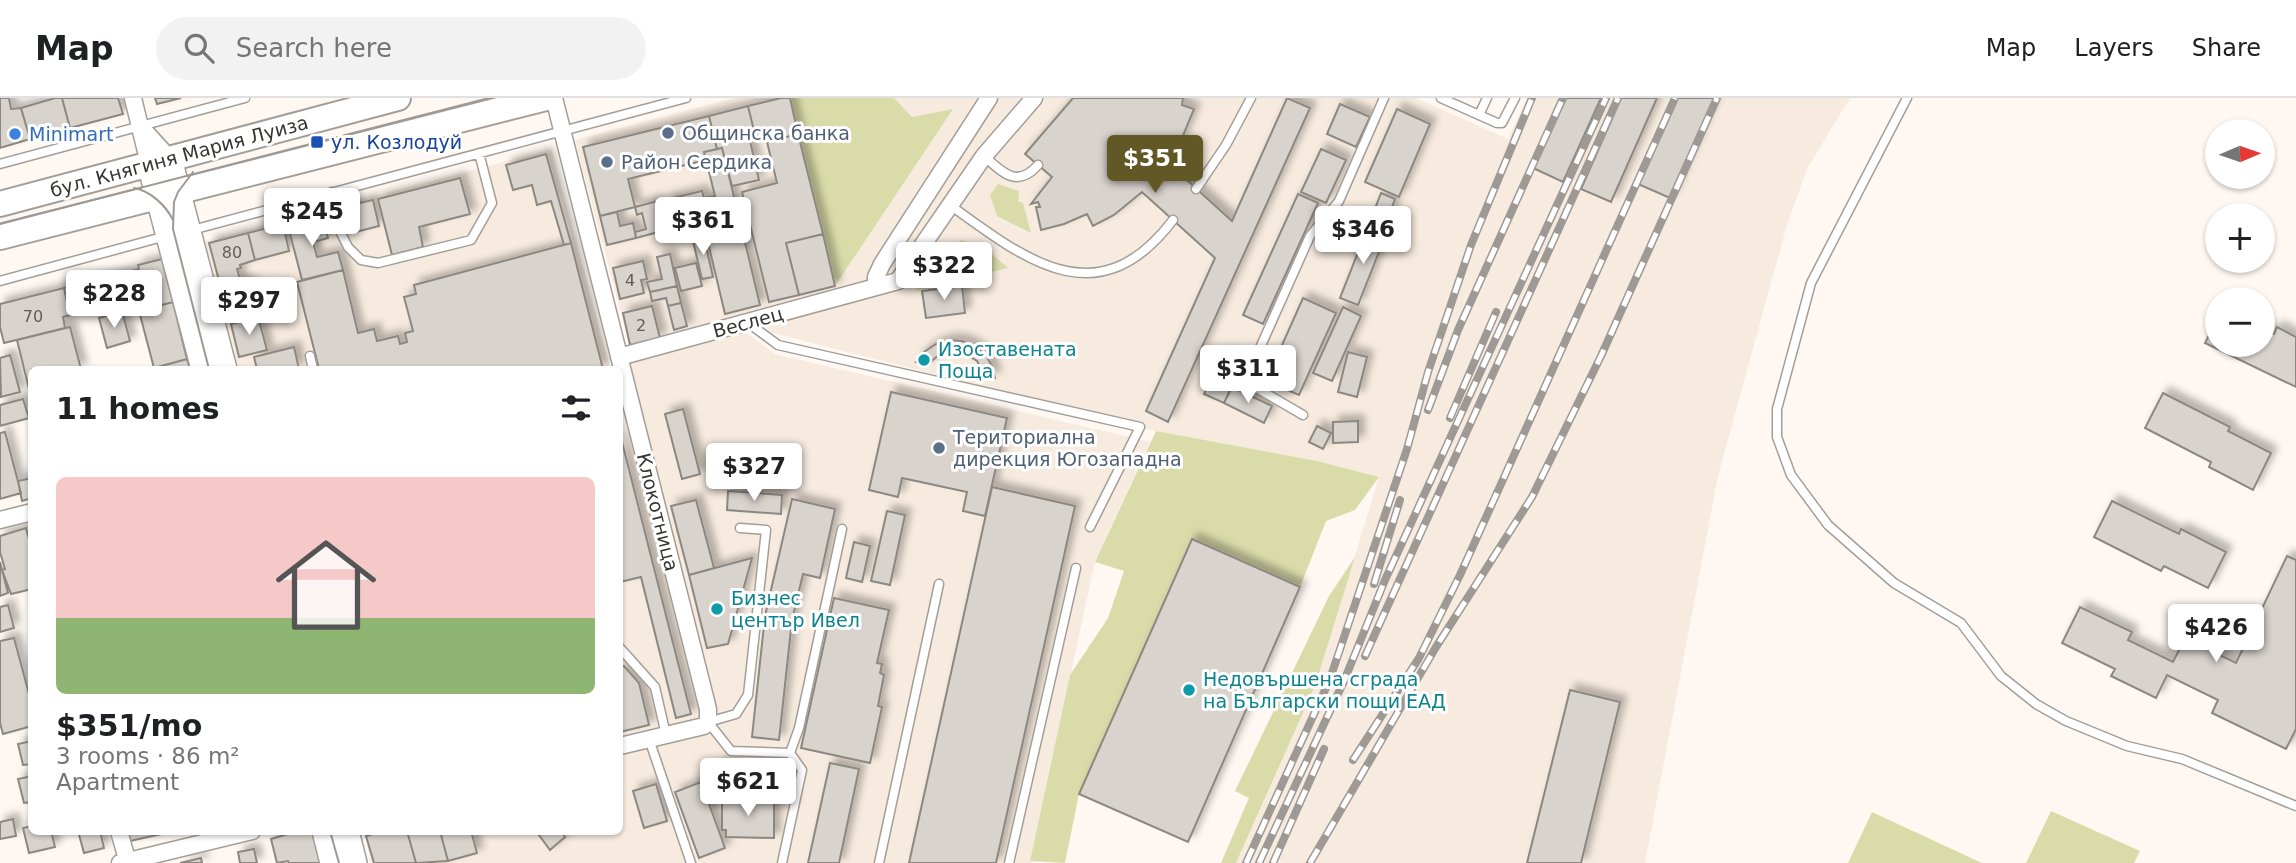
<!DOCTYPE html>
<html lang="en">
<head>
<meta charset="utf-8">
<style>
	:root { --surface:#fff; --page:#f2f2f2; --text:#202124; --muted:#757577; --line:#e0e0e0; --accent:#625825 }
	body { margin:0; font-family:"DejaVu Sans",sans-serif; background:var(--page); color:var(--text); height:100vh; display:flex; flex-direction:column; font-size:26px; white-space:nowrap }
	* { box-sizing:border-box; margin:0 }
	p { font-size:23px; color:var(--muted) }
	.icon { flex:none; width:38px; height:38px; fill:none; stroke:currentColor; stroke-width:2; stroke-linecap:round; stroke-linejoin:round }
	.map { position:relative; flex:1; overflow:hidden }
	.drawer { position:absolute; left:28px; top:268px; width:595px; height:469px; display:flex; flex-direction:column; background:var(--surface); border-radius:10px; box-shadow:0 2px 5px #0004 }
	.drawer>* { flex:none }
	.needle { width:46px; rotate:88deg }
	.tools { position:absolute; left:2205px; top:21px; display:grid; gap:14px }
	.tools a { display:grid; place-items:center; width:70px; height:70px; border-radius:50%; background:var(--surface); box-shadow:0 2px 5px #0004; font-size:35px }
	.price { position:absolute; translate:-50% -60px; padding:0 16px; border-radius:7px; background:#fff; color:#222; font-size:23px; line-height:46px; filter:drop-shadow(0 2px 4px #0008) }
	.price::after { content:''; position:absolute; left:50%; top:42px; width:21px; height:16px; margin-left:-10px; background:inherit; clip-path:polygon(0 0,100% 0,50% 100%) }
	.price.current { background:var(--accent); color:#fff }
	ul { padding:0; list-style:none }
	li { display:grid; align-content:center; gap:14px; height:371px; padding:0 28px }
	li span { display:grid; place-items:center; height:217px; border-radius:10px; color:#555 }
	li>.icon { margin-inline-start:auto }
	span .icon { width:126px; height:126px; fill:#fffc; stroke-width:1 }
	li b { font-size:30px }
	h2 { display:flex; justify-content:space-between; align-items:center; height:84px; padding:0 28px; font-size:30px }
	header { display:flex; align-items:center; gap:42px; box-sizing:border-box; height:98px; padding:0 35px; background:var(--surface); border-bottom:2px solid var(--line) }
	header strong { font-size:33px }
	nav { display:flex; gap:38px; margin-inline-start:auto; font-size:24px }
	.search { width:490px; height:63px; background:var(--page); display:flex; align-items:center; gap:18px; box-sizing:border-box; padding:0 24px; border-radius:38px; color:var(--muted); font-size:26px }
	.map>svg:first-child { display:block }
	.built { fill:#f7ebdf }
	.green { fill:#d9dca9 }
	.building { fill:#d9d3cd; stroke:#8c8781; stroke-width:2; filter:url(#shadow) }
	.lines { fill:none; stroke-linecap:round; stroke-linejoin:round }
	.service-casing { stroke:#a49e98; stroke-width:11 }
	.minor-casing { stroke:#a49e98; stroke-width:19 }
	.secondary-casing { stroke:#a49e98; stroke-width:26 }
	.primary-casing { stroke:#a49e98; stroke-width:28 }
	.service { stroke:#fff; stroke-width:8 }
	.minor { stroke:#fff; stroke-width:16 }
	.secondary { stroke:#fff; stroke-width:23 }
	.primary { stroke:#fff; stroke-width:24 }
	.tram { stroke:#9e9995; stroke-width:2 }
	.rail-casing { stroke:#9e9995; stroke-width:8 }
	.rail { stroke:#fff; stroke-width:5; stroke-dasharray:16; stroke-linecap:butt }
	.service-dot { fill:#5c6f8a; stroke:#fff; stroke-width:2.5 }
	.shop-dot { fill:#3f7fe0; stroke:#fff; stroke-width:2.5 }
	.transit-dot { fill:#1a4fb4; stroke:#fff; stroke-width:2.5 }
	.culture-dot { fill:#0f9aa8; stroke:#fff; stroke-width:2.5 }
	.labels { text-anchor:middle; stroke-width:6; stroke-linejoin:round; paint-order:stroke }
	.number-label { font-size:16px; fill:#605c59 }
	.service-label { font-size:19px; fill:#4e5e75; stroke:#fff; text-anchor:start }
	.shop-label { font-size:19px; fill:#366cbe; stroke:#fff; text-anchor:start }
	.transit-label { font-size:19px; fill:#164399; stroke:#fff; text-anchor:start }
	.street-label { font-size:19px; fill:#373532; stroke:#fff }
	.culture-label { font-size:19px; fill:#0d838f; stroke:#fff; text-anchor:start }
</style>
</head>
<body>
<header>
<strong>Map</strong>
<div class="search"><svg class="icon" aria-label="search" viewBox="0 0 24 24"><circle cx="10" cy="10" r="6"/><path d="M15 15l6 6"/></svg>Search here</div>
<nav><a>Map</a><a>Layers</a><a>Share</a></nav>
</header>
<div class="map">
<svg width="2296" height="765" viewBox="0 0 2296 765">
	<defs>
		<filter id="shadow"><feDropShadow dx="6" dy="-6" stdDeviation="3.5" flood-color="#0004"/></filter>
	</defs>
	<rect width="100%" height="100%" fill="#fff8f2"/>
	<path class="built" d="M734,0H1416L1508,41L1527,0H1850L1807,71L1787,127L1718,378L1645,765H1236L1315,588L1379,379L1317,363L1156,333L773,235L745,217L629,246L575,42Z
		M551,51L610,269L743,232L775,256L1150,344L1095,464L1030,763L1038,765H371L364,733H620V271H238L205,143Z"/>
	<path class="green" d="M790,0H894L912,19L953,11L835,188Z
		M998,86L1019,93L1018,103L1023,105L1031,135L997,118L990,97Z
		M961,142L984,149L1008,170L915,193L942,155Z
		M1156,333L1317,363L1379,379L1355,412L1326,423L1300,489L1191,441L1079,696L1065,765L1030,763L1070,577L1108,520L1124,473L1095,464Z
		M1355,459L1315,588L1236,765H1221L1249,700L1235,693L1329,498Z
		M2051,713L2140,753L2134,765H2026Z
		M1872,714L1982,765H1848Z"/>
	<path class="building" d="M0,0H9L11,11L21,10L30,41L0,50Z
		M55,0H62L70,30L30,41L21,10Z
		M62,0H118L123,16L70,30Z
		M155,0H181L157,6Z
		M781,0H790L798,36L767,44L765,39L756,41L748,8Z
		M1073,0H1183L1182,7L1194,11L1182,40L1167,64L1232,123L1287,0L1310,10L1168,324L1146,313L1215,160L1142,94L1114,117L1093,128L1087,116L1064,126L1041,132L1036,109H1040L1038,104L1031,106L1052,79L1025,56Z
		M1565,0H1601L1563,84L1533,70Z
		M1621,0H1657L1611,104L1581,91Z
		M1677,0H1715L1670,100L1638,86Z
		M1340,6L1370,19L1356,49L1327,36Z
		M748,8L756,41L750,43L759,82L732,88L722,50L717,51L709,18Z
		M1397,11L1430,26L1399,99L1365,84Z
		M709,18L717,51L704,54L706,62L628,81L635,109L600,118L583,49Z
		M798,36L823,136L786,145L799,197L769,204L742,94L777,85L767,44Z
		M722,50L737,111L709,118L707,112L669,121L664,102L702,93L704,100L715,98L704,54Z
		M1321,51L1346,62L1326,105L1301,94Z
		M546,56L571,145L564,147L551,103L537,107L532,87L513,92L506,67Z
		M460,80L470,116L419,129L423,149L392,157L378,101Z
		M1381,95L1395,101L1382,135L1368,129Z
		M1298,96L1318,105L1263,226L1243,217Z
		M373,102L379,128L352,135L346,108Z
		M658,103L666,132L636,140L635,134L646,131L642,115L637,117L635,109Z
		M737,111L760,207L725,216L702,119Z
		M617,114L620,128L633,125L636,140L607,147L600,118Z
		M322,116L328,140L313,144L317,159L338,154L343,172L302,182L287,124Z
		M283,126L289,153L255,162L248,135Z
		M1368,129L1386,136L1358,207L1340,200Z
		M248,135L255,162L240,167L241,170L237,171L241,185L221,190L209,145Z
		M703,136L713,179L702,181L692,139Z
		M823,136L835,188L799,197L786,145Z
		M571,145L603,271H319L297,184L343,172L358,235L374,231L377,243L398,238L400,246L407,244L405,235L413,233L404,199L416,196L414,187Z
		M670,156L677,188L650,194L647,184L662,181L657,159Z
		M162,161L173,204L139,213L137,203L114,209L106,179L139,171L138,167Z
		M643,163L647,181L641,182L644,195L620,201L613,170Z
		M696,165L702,188L681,193L675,170Z
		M106,179L114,209L104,211L103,208L70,217L64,190Z
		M245,183L246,187L253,186L260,213L253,215L254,220L231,226L221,190Z
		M677,188L681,205L668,208L666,200L652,203L650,194Z
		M962,188L965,215L926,220L922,193Z
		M64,190L70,217L63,219L65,230L4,245L0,229V206Z
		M1303,200L1336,215L1299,297L1266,283Z
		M173,204L187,261L154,270L139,213Z
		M681,205L687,228L674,232L668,208Z
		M652,208L660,240L630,247L623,215Z
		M1343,209L1361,218L1332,283L1313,275Z
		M122,213L130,243L107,250L99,220Z
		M258,219L267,252L239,259L231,226Z
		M2217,221V247H2263V231L2274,236L2277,229L2296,239V289L2205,245Z
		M70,229L81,271H32V291H29L17,242Z
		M949,242L962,243L974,248L985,256L992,268L995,280L985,278L977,263L960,253L940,256L927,267L916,264L924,254L936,246Z
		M294,249L299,271H257L254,259Z
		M1348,254L1367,259L1357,299L1338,294Z
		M10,257L20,294L1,299L0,260Z
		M1222,259L1241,268L1224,305L1204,296Z
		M187,261L190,271H155L154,270Z
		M1232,289L1272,308L1264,325L1224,305Z
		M891,294L1007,320L985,418L963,413L967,394L902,380L898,399L869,392Z
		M2163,295L2230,329L2228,333L2271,355L2253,392L2209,369L2211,364L2145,330Z
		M23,301L29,320L0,328V307Z
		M683,311L700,376L682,381L665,316Z
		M1358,323V344L1333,345V324Z
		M1317,328L1331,335L1323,351L1309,344Z
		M5,334L21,395L0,401V335Z
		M620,336L691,616L676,620L641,479L620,484Z
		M32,380V400L22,403L18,383Z
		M992,389L1075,408L996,765H909Z
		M728,393L782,397L781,416L727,412Z
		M792,401L835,411L820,480L803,476L792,522L779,642L752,639L765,518Z
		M696,402L714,470L689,477L671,408Z
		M2112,403L2179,436L2181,431L2226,454L2208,490L2164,468L2161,473L2094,439Z
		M887,413L905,417L890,487L871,483Z
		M26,430L32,452V491L11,496L2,472L5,471L0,454V438Z
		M1192,441L1300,489L1188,744L1079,696Z
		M854,444L870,448L862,484L846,480Z
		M2287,458L2296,462V631L2286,651L2212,615L2218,602L2167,577L2156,600L2111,578L2115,571L2062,545L2080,509L2132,534L2128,542L2173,564L2185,540L2236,565Z
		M752,460L728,546L707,550L689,477Z
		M0,464L8,495L0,498Z
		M834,500L889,512L877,565L882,566L880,575L884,577L878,608L882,609L870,665L801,650Z
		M8,507L14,530L0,534V509Z
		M14,540L32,607V628L3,636L0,625V543Z
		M624,568L639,585L649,627L620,634V569Z
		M1570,592L1620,604L1581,765H1527Z
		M32,643V666L23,667L18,646Z
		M830,665L859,671L839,765H808Z
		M718,666L790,668L789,695L718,694Z
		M32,678V704L24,705L18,681Z
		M701,684L725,750L699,760L675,694Z
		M656,686L667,723L644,730L633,693Z
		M722,700L774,701V740L726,739V732H722Z
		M13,721L16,738L0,741V724Z
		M32,728V733H51L55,749L29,755L23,730Z
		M78,733H100L104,750L84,755Z
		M128,733H166V735L130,743Z
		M298,733H313L322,765H289L288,763L277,765L271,741Z
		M384,733H407L416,765H374L366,738Z
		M407,733H440L448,763L416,765Z
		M440,733H471L477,755L448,763Z
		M536,733H561L565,739L550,752Z
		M254,751L257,765H240L238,754Z
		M201,760L202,765H180Z"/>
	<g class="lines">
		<g class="service-casing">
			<path id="service" d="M1441,0L1497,25H1502L1515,0
				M1907,0L1811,185L1777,311V339L1791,377L1828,427L1894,485L1961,525L2001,578L2036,606L2066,623L2127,648L2182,661L2296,708
				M1479,17L1487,0
				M984,58C1002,74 1017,91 1038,67
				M0,66L245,0
				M1196,91L1226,47L1251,0
				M332,94L339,131L348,149L361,162L378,165L471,142L492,105L479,55
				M950,107C1028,164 1099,219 1173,122
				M192,132L686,0
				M0,183L166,138
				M747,224L778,247L1140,329L1090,429
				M310,258L313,271
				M1303,317L1255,289L1250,281L1251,270L1310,138L1339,103L1384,0
				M740,430L766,432L748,597L736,616L708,624L731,653L790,655L802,672L782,765
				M620,550L655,589L666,637
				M649,641L691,765
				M790,655L799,630L842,431
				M879,765L939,486
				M1009,765L1076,470"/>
		</g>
		<g class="minor-casing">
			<path id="minor" d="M133,0L149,66
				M554,0L708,611V624L704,628L620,648
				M141,29L170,61
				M876,189V179L882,166L989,0
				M619,259L898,183L984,58L1034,0
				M0,422L32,414
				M119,733L128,765
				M120,765L252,733"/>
		</g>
		<g class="secondary-casing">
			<path id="secondary" d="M170,61L225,271
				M149,66L203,271
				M324,733L332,765
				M347,733L355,765"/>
		</g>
		<g class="primary-casing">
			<path id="primary" d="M0,106L398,0
				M0,139L546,0"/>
		</g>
		<use href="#service" class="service"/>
		<use href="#minor" class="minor"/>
		<use href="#secondary" class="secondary"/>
		<use href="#primary" class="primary"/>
		<path class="tram" d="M193,74L178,94L174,104L173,131L209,271
			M134,90C151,93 166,108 173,122
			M0,126L489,0
			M330,733L339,765"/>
		<g class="rail-casing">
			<path id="rail" d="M1428,312L1458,232L1563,0
				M1450,320L1496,214
				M1374,486L1400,402
				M1365,558L1618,0
				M1353,662L1419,560L1460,477L1675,0
				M1246,765L1330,581L1407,351L1428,274L1471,147L1532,0
				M1259,765L1344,583L1385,482L1606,0
				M1273,765L1324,651
				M1310,765L1436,549L1532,399L1601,258L1717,0"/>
		</g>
		<use href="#rail" class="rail"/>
	</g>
	<g class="service-dot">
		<circle cx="668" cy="35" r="7"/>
		<circle cx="607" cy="64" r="7"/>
		<circle cx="939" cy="350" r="7"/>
	</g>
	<circle class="shop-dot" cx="15" cy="36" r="7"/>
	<rect class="transit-dot" x="310" y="37" width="14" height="14" rx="3.5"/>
	<g class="culture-dot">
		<circle cx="924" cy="262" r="7"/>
		<circle cx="717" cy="511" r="7"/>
		<circle cx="1189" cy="592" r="7"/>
	</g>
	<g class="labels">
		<g class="number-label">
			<text x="232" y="160">80</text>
			<text x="630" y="188">4</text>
			<text x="33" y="224">70</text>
			<text x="641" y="233">2</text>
		</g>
		<g class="service-label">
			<text x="682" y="42">Общинска банка</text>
			<text x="621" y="71">Район Сердика</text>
			<text x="953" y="346">Териториална<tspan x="953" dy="22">дирекция Югозападна</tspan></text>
		</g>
		<g class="shop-label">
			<text x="29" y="43">Minimart</text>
		</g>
		<g class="transit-label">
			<text x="331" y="51">ул. Козлодуй</text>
		</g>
		<g class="street-label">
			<text transform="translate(179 58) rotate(-15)" y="7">бул. Княгиня Мария Луиза</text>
			<text transform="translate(748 224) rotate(-15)" y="7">Веслец</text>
			<text transform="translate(658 414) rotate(76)" y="7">Клокотница</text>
		</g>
		<g class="culture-label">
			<text x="938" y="258">Изоставената<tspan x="938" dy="22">Поща</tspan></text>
			<text x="731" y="507">Бизнес<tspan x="731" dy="22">център Ивел</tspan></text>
			<text x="1203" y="588">Недовършена сграда<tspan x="1203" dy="22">на Български пощи ЕАД</tspan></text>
		</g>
	</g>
</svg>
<div class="tools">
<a><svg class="needle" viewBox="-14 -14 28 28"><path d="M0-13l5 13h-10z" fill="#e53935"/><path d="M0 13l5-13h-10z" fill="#757577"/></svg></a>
<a>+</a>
<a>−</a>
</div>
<b class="price current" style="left:1155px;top:97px">$351</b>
<b class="price" style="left:312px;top:150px">$245</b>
<b class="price" style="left:703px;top:159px">$361</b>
<b class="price" style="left:1363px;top:168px">$346</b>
<b class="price" style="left:944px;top:204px">$322</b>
<b class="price" style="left:114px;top:232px">$228</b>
<b class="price" style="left:249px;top:239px">$297</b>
<b class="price" style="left:1248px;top:307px">$311</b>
<b class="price" style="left:754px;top:405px">$327</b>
<b class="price" style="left:2216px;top:566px">$426</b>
<b class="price" style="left:748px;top:720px">$621</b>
<section class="drawer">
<h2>11 homes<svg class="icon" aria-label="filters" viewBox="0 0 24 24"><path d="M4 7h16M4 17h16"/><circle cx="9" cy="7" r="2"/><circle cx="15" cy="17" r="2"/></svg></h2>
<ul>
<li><span style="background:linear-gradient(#f6c9c9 65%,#8fb573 0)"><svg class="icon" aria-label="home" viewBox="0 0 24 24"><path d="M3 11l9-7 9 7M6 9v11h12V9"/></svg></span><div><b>$351/mo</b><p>3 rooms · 86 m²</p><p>Apartment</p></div></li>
</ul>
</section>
</div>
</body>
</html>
